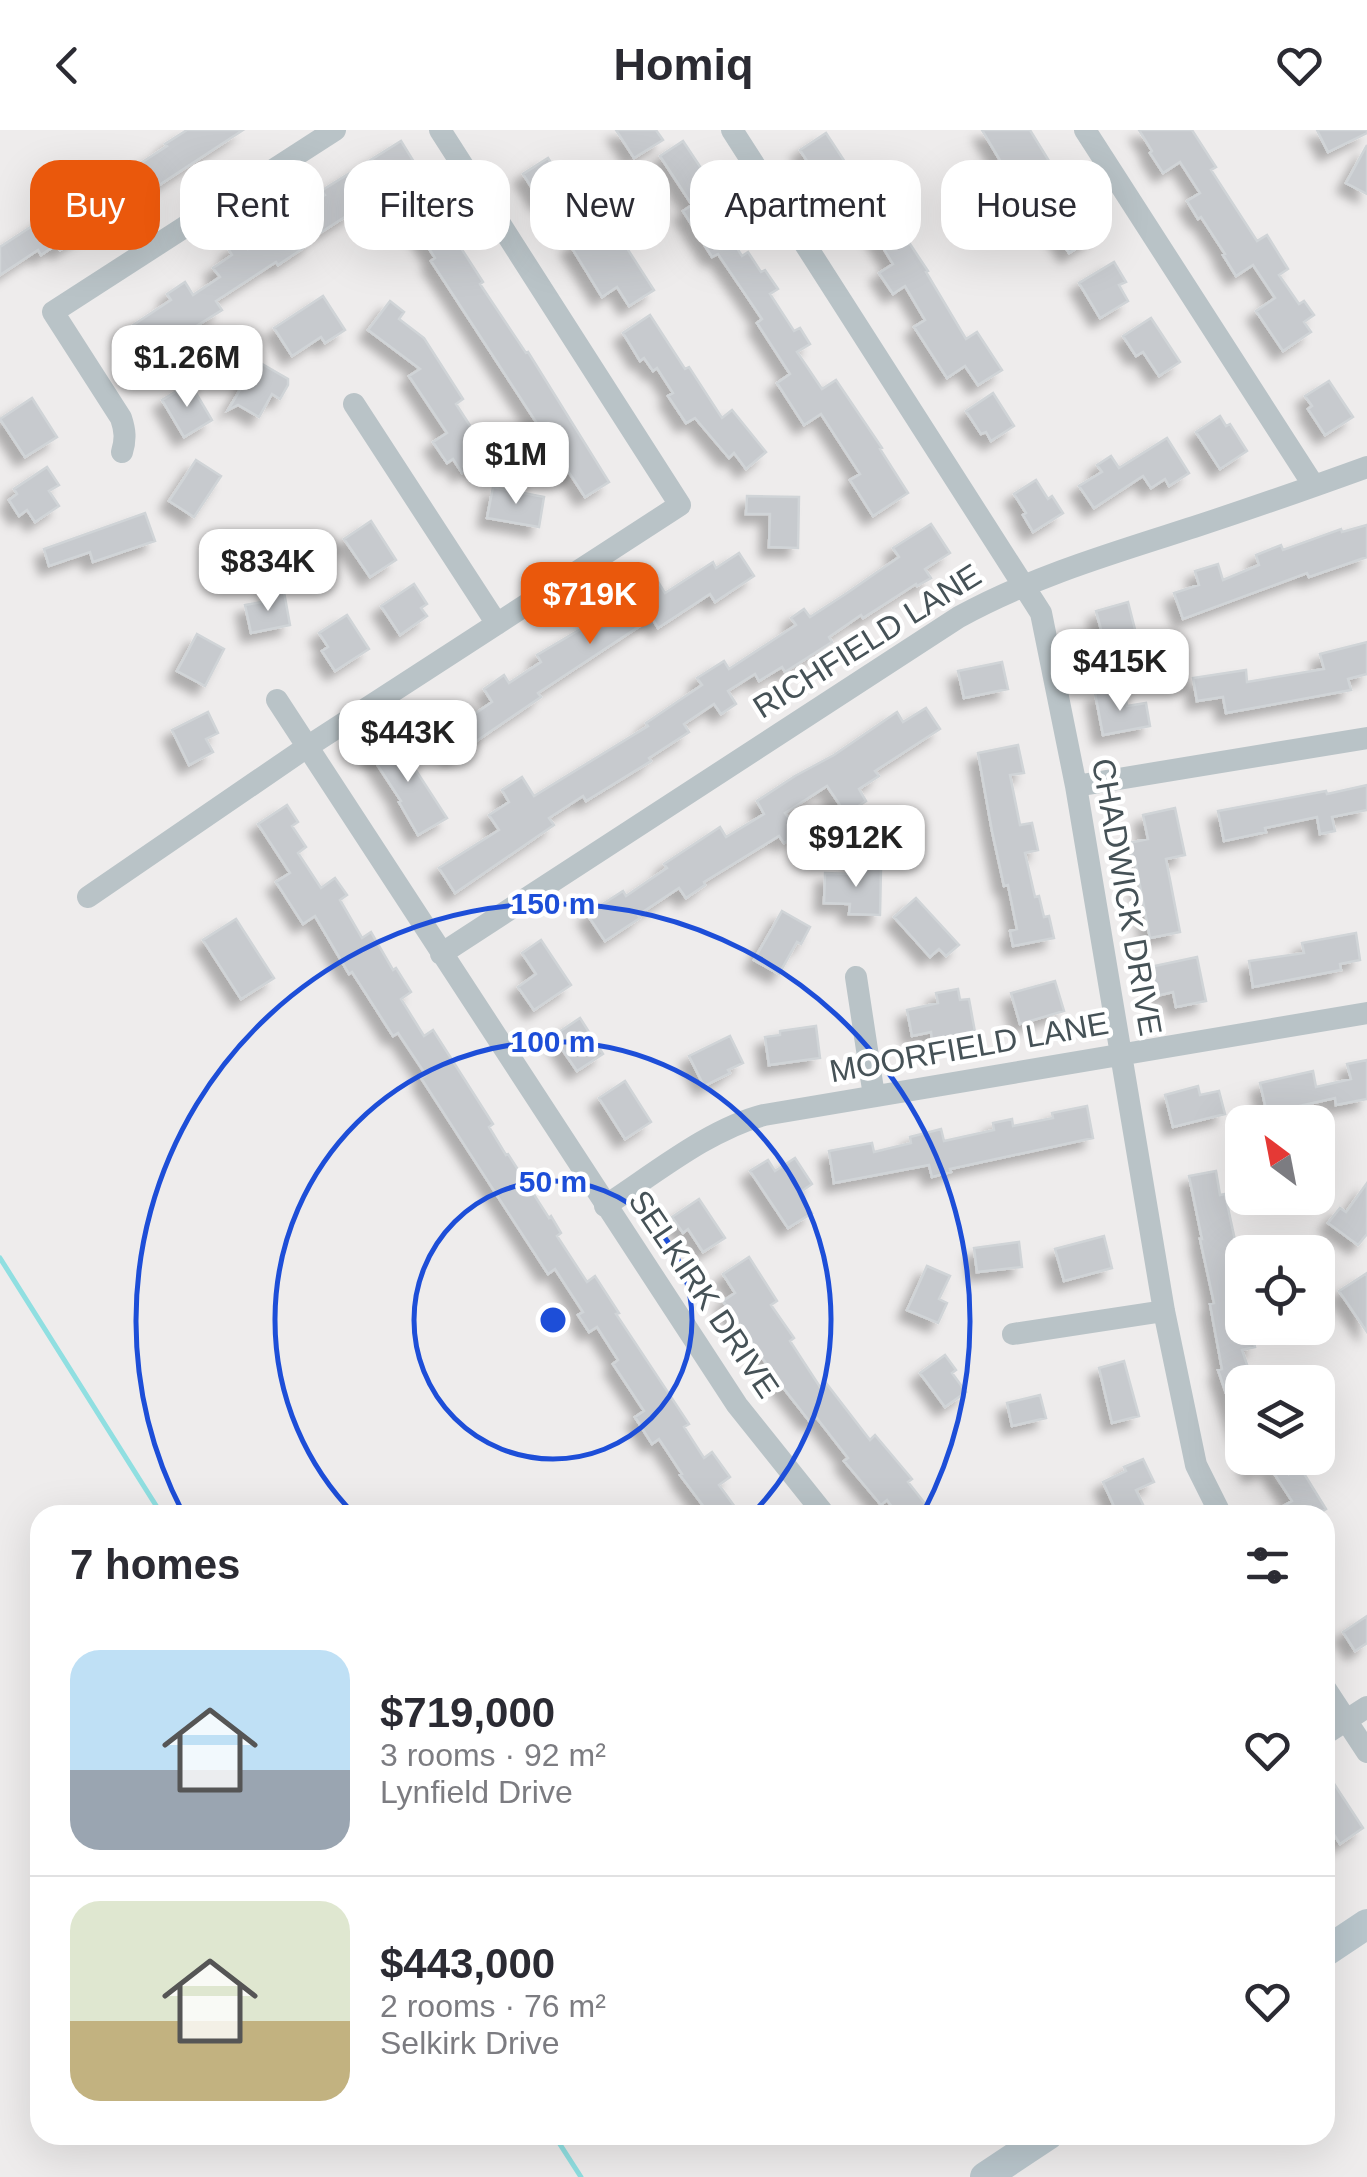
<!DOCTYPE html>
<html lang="en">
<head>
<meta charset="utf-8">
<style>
	:root { --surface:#fff; --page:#f2f2f3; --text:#2b2b33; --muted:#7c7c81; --line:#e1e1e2; --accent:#ea580c }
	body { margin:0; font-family:Arial,sans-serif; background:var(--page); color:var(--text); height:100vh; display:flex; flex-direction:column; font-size:38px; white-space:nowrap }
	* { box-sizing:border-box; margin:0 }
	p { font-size:32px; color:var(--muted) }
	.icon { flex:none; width:55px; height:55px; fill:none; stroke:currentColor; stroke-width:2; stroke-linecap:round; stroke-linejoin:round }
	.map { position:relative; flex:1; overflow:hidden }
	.drawer { position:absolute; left:30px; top:1375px; width:1305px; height:640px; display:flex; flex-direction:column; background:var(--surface); border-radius:30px; box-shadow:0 10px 40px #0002 }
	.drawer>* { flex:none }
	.banner { position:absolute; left:30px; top:30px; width:1308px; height:90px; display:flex; gap:20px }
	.needle { width:65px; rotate:328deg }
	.controls { position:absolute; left:1225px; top:975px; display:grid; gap:20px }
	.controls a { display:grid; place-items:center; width:110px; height:110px; border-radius:20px; background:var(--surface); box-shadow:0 10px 40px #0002; font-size:50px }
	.price { position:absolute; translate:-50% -85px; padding:0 22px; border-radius:20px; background:#fff; color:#222; font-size:32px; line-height:65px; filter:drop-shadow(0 2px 5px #0008) }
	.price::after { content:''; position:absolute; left:50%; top:60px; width:30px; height:22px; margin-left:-15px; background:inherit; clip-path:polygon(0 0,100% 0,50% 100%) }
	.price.on { background:var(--accent); color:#fff }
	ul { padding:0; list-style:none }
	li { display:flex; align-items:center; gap:30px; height:250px; padding:0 40px }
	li+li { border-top:2px solid var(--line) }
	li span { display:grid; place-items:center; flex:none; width:280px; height:200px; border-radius:30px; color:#555 }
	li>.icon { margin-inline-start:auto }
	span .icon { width:120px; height:120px; fill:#fffc; stroke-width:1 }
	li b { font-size:42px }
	h2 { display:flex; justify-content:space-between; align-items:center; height:120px; padding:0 40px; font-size:42px }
	.chip { padding:0 35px; border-radius:30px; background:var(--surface); box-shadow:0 10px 40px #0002; font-size:35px; line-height:90px }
	.chip.on { background:var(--accent); color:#fff }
	header { display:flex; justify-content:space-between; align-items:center; height:130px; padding:0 40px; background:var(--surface); font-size:45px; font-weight:600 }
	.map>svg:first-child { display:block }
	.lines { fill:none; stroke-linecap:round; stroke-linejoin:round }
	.stream { stroke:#90dfe1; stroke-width:5 }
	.building { fill:#c7cace; stroke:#d0d4d7; stroke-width:2.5; filter:url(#shadow) }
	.street { stroke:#b9c3c7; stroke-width:22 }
	.secondary { stroke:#b9c6cc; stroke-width:30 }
	.ring { fill:none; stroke:#1d4ed8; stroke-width:5 }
	.labels { text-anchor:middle; stroke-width:9; stroke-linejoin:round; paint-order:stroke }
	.street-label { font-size:32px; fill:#465257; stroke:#fff }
	.centre { fill:#1d4ed8; stroke:#fff; stroke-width:5 }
	.ring-label { font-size:30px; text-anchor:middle; font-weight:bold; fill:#1d4ed8; stroke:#fff; stroke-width:9; stroke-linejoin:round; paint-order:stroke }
</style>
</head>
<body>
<header><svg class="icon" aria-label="back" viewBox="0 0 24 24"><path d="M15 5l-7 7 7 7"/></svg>Homiq<svg class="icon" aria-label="heart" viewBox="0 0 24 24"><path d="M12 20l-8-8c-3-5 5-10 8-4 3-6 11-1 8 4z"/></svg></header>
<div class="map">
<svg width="1367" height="2047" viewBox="0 0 1367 2047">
	<defs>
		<filter id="shadow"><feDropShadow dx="-9" dy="9" stdDeviation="5" flood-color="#0004"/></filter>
	</defs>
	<rect width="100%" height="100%" fill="#eeecec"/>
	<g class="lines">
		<path class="stream" d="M0,1128L162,1385
			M554,2005L581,2047"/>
	</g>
	<path class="building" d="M187,0H243L60,120L56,115L41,125L38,120L0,145V117L52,83L55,89L167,16L165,14Z
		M616,0H656L663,10L634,28Z
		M982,0H1030L1049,31L1036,40L1056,72L1069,64L1096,106L1069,123L1035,71L1027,76Z
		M1139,0H1192L1216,37L1211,40L1257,111L1267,105L1288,139L1279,145L1299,174L1304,171L1314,185L1304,192L1311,202L1283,221L1256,181L1275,168L1253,135L1236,146L1223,125L1225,124L1201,87L1198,89L1187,71L1200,63L1180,32L1163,43L1150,23L1152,21Z
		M1317,0H1367V3L1328,22Z
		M826,3L860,55L875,46L899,82L892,87L928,141L926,142L966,209L977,202L1002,240L978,255L965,236L947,248L914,197L925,190L905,156L893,164L879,143L893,134L862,83L847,93L834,72L838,69L823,45L818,48L800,20Z
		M401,11L414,32L401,40L419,68L426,64L483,152L480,154L526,223L528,222L609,352L585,367L431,131L435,128L403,78L406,76L389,48L349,73L354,81L309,110L311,113L278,135L276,132L216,171L222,180L142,230L124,201L171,170L167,164L185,152L193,165L220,147L213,138L232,125L229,120L243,111L248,119L281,98L278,93L325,65L321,61Z
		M683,11L731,83L719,90L742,126L748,122L761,142L765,140L778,159L770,164L794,201L800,198L810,214L797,222L822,259L836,250L882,318L880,319L908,363L873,386L850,350L860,344L821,284L804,295L777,253L790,244L757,193L762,189L718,124L712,127L683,81L692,75L660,26Z
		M1367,15V64L1346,53Z
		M548,28L573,67L553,80L545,68L540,71L523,44Z
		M599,69L622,107L621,109L654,160L629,176L617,157L602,167L570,115L586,105L574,85Z
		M1114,132L1126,152L1119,155L1128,171L1100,188L1079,153Z
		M323,166L345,200L325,213L321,207L292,226L274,198Z
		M390,171L404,182L399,189L424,208L463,269L456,274L489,325L462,343L453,329L447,333L433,312L447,303L409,246L420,239L368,200Z
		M650,185L685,239L689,237L722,288L732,280L766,322L746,339L734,323L729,328L695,288L686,293L668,266L673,263L657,238L653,241L644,228L640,231L623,203Z
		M1151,188L1180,232L1159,246L1143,222L1136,226L1123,206Z
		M257,231L288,249V255L280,269L272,264L259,287L238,275L228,280Z
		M1329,251L1353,287L1325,305L1308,279L1312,276L1305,266Z
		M190,253L212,290L184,307L162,270Z
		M993,263L1014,296L991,311L986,302L981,304L966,281Z
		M32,268L57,307L25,327L0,289Z
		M1220,286L1226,296L1230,294L1247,321L1220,339L1196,302Z
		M1167,308L1189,343L1169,356L1165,349L1151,358L1143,346L1094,378L1079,356L1102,342L1097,335L1111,326L1119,338Z
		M196,330L221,346L194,387L169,371Z
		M47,337L59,355L49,361L59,376L35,392L27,380L19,386L9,370L17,364L14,359Z
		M1036,350L1048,369L1052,366L1063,383L1033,402L1023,385L1026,383L1014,364Z
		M493,357L544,367L539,397L487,388Z
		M747,366L799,367L798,418L769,417L770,384H746Z
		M145,383L155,411L93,432L90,422L49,436L44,419Z
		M371,391L396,430L370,447L344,409Z
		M931,394L950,423L925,439L931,448L917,456L916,454L863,488L861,485L829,507L832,512L785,542L782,537L759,551L755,544L728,561L736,574L721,584L714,574L684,594L689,602L649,628L651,631L586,671L583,666L549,688L554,695L455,763L439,738L499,700L489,685L509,672L502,660L522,647L534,666L648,596L646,593L702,555L697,548L724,531L729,539L796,495L791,488L804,479L810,487L847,463L899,427L893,418Z
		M1367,395V427L1309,447L1307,443L1183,489L1174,463L1199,455L1195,441L1218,434L1223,450L1259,435L1256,425L1281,415L1283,420L1341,399L1342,402Z
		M739,423L754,446L715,472L710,464L658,498L652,488L538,563L541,567L453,627L431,593L451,580L460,594L492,572L484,559L504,545L509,553L541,532L537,525L606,484L602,479L655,447L665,463L713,432L716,438Z
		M414,454L427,474L421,478L427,486L400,505L381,476Z
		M284,462L290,495L251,503L245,475L267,471L266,466Z
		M1128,472L1142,527L1111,536L1096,481Z
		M347,485L369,519L335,541L322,521L328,517L319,503Z
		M197,504L224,519L205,556L177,541Z
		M1367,512V544L1348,549L1351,560L1226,583L1223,567L1197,571L1193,548L1246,540L1247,552L1324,539L1320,524Z
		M1002,532L1008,559L964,568L958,541Z
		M1114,559L1116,572L1126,570L1127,576L1146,573L1150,596L1103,605L1095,563Z
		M926,578L940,599L875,641L879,646L859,659L866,671L846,684L827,656L785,683L799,703L784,713L779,706L704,752L705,755L686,768L679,758L638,785L640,788L605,811L587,784L623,761L626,766L667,738L664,734L720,697L726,707L764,684L757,671L795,646L834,625L897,582L903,592Z
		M208,582L218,603L206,609L213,622L189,635L172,600Z
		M398,603L409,619L404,622L447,688L418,705L399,672L401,671L369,622Z
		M1018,615L1024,643L1010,645L1020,695L1032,693L1038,720L1025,723L1035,767L1039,766L1044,787L1049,786L1054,808L1013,816L1010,801L1017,799L1008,755L1004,756L992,701L978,623Z
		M1367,655V680L1332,687L1335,701L1320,704L1317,687L1265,698L1266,702L1224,711L1218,681L1326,661L1327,664Z
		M287,675L298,692L292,696L306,717L298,723L321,758L335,748L347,765L340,770L362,808L371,802L393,840L396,838L411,862L401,869L424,906L433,900L493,994L489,997L506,1025L508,1024L549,1088L551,1086L561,1103L557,1106L587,1152L595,1146L619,1183L616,1184L689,1294L684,1297L704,1328L712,1322L730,1347L719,1355L735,1377L725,1385H710L680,1345L682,1344L659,1309L652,1314L635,1287L644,1281L613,1234L618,1230L597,1197L589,1202L578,1185L583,1182L555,1139L548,1144L421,948L426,945L398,903L393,906L352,842L349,844L315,786L303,794L276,752L290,743L258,694Z
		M1175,678L1185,725L1166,729L1180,802L1150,808L1136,735L1134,736L1129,713L1148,709L1143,685Z
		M854,737L881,738L880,785L849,784L850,774L824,773L825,743L854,744Z
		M916,768L959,815L946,826L939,819L930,827L894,787Z
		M782,781L810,797L801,814L797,812L779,844L754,830Z
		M236,789L274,848L241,869L203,810Z
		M1356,803L1360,830L1340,834L1341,840L1253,857L1249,831L1304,823L1302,813Z
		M541,810L571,855L534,880L518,857L536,844L522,823Z
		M1197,827L1206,871L1176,877L1173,862L1156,866L1150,837Z
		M1055,851L1064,881L1020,894L1011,863Z
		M958,859L960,870L969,869L975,902L932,911L931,902L912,906L907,880L938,873L936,863Z
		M580,888L603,924L577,941L553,906Z
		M816,896L820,928L769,935L765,907L780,905V901Z
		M730,906L743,933L728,940L730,943L704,956L689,926Z
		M1367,930V969L1336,975L1335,968L1282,980L1284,990L1269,992L1260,953L1313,941L1316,957L1351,949L1347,934Z
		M625,951L651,992L625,1009L599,968Z
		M1198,956L1200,965L1219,961L1225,984L1173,997L1165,965Z
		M1087,976L1093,1008L950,1039L951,1042L932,1047L929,1035L834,1053L829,1021L872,1013L874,1022L911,1013L910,1007L941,999L944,1011L994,1000L993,993L1012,989L1013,996L1053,988L1052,983Z
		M795,1028L812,1054L799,1063L812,1083L788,1098L750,1041L768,1030L775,1041Z
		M1216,1041L1220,1065L1225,1064L1238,1124L1242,1123V1147L1234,1149L1242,1198L1245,1202L1251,1200L1255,1217L1242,1220L1253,1252H1242V1304H1240L1218,1240L1222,1239L1210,1174L1214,1173L1200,1109H1202L1189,1046Z
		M1367,1053V1104L1358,1115L1328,1093L1340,1078L1346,1082Z
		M699,1069L725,1108L703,1122L688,1099L683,1103L672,1087Z
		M1104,1106L1112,1138L1064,1151L1055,1119Z
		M1019,1112L1022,1137L977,1142L974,1118Z
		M749,1127L777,1171L771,1175L794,1208L790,1211L820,1257L826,1253L870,1310L875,1305L912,1349L908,1352L934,1385H898L887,1370L881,1375L844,1331L848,1328L816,1287L810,1292L781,1255L723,1171L735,1163L723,1144Z
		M927,1136L950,1146L939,1169L947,1173L938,1193L907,1180Z
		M1367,1143V1202L1339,1161Z
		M945,1225L956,1240L952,1243L966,1262L945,1277L920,1243Z
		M1124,1231L1139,1286L1112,1293L1099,1238Z
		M1040,1265L1046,1288L1012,1296L1007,1273Z
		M1246,1328H1290L1284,1331L1289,1344L1300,1337L1326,1379L1316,1385H1268L1292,1371L1270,1337L1252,1343Z
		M1143,1329L1154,1352L1136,1360L1145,1379L1132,1385H1118L1103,1352L1126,1341L1124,1337Z
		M1367,1486V1513L1355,1521L1343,1502Z
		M1325,1640L1363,1698L1340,1714L1333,1703L1325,1708Z"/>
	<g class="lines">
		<path class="street" d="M732,0L1041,483L1076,656L1164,1181L1196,1335L1221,1385
			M1085,0L1314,356
			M354,274L497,494
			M122,322C126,309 125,300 121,288L53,182L335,0
			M277,570L737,1275L825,1385
			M1076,656L1367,608
			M88,767L307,617L680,375L440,0
			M441,824L959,487C1034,446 1113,423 1194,397C1252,378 1309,358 1367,337
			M856,847L874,966
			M605,1076C653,1045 709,999 764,985L1367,883
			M1013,1204L1164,1181
			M1325,1558L1367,1622
			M1325,1604L1367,1577"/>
		<path class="secondary" d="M1325,1822L1367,1794
			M985,2047L1048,2005"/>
	</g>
	<g class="ring">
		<circle cx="553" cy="1190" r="139"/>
		<path d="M355 1385A278 278 0 1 1 751 1385"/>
		<path d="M183 1383A417 417 0 1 1 923 1383"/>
	</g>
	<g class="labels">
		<g class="street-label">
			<text transform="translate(867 511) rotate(-32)" y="11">RICHFIELD LANE</text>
			<text transform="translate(1127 767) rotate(80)" y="11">CHADWICK DRIVE</text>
			<text transform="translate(969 917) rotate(-10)" y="11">MOORFIELD LANE</text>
			<text transform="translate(704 1164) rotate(56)" y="11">SELKIRK DRIVE</text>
		</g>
	</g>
	<circle cx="553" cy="1190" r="15" class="centre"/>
	<g class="ring-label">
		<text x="553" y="784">150 m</text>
		<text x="553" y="922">100 m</text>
		<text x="553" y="1062">50 m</text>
	</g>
</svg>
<div class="controls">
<a><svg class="needle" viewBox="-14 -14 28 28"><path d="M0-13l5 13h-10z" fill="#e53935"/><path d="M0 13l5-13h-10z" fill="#7c7c81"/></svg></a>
<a><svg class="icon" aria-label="locate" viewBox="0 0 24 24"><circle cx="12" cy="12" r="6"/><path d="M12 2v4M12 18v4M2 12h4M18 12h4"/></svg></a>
<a><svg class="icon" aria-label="layers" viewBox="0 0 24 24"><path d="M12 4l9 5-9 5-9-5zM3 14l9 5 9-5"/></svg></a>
</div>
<b class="price" style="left:187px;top:280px">$1.26M</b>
<b class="price" style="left:516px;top:377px">$1M</b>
<b class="price" style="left:268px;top:484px">$834K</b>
<b class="price on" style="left:590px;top:517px">$719K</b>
<b class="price" style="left:1120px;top:584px">$415K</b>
<b class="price" style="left:408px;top:655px">$443K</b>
<b class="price" style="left:856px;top:760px">$912K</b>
<div class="banner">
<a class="chip on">Buy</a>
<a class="chip">Rent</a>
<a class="chip">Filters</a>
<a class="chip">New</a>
<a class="chip">Apartment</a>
<a class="chip">House</a>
</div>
<section class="drawer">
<h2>7 homes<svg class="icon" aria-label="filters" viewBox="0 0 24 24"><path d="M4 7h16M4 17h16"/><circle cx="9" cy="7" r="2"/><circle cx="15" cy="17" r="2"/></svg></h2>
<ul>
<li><span style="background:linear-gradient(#bfe0f5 60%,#9aa5b1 0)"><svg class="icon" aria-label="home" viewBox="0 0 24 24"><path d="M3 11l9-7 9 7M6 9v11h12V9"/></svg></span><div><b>$719,000</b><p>3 rooms · 92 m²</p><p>Lynfield Drive</p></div><svg class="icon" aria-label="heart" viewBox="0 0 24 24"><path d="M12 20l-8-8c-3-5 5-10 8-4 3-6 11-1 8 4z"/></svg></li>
<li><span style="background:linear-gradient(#dfe7d0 60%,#c2b280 0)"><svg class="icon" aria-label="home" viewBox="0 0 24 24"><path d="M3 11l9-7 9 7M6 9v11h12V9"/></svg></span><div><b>$443,000</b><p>2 rooms · 76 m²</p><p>Selkirk Drive</p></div><svg class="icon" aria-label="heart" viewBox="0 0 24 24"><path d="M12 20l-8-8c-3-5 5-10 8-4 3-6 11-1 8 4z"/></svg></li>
</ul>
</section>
</div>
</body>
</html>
